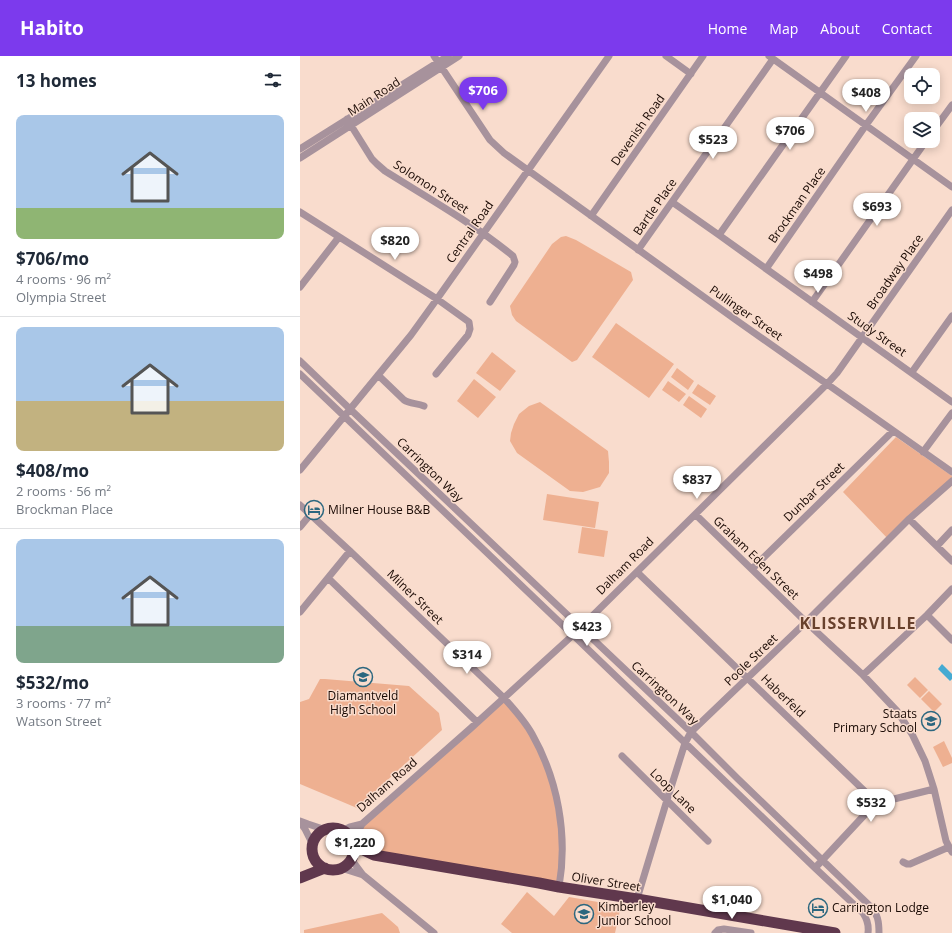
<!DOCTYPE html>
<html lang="en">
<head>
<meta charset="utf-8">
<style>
	:root { --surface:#fff; --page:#f6f6f7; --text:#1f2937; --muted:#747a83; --line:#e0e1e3; --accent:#7c3aed }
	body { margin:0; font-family:"Open Sans",sans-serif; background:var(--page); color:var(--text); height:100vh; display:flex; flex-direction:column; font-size:15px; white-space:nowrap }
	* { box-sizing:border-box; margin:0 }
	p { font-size:13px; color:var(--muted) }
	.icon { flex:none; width:22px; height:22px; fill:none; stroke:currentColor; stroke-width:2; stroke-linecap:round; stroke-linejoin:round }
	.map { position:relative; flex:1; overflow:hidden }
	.panel { display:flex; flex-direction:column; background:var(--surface); width:300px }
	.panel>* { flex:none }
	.buttons { position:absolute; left:604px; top:12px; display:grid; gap:8px }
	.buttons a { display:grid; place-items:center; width:36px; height:36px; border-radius:8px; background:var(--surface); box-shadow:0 2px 10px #0003; font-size:20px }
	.price { position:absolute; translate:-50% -34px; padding:0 9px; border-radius:14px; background:#fff; color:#222; font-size:13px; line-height:26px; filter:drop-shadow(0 1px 2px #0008) }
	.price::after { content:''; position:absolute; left:50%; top:24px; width:12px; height:9px; margin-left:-6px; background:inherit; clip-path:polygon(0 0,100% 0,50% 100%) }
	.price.selected { background:var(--accent); color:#fff }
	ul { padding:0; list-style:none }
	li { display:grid; align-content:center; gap:8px; height:212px; padding:0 16px }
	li+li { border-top:1px solid var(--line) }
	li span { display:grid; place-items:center; height:124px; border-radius:8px; color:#555 }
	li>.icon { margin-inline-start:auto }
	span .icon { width:72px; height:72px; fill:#fffc; stroke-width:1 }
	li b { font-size:17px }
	h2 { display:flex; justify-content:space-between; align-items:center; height:48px; padding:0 16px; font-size:17px }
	header { display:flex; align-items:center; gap:24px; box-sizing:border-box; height:56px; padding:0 20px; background:var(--accent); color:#fff }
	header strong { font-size:19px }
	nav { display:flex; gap:22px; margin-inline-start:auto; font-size:14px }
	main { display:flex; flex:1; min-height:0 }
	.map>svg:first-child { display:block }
	.green { fill:#eeb091 }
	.water { fill:#45aad2 }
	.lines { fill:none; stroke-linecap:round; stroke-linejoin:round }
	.minor { stroke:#a7929c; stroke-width:7 }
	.highway { stroke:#60384d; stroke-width:11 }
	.labels { text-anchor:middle; stroke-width:3; stroke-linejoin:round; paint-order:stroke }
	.street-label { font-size:12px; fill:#1a0a04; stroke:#f9dccd }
	.poi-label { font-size:12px; fill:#1a0a04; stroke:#f9dccd; text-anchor:start }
	.district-label { font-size:16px; font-weight:bold; letter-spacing:1px; fill:#68412d; stroke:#f9dccd }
</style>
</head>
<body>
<header>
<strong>Habito</strong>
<nav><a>Home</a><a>Map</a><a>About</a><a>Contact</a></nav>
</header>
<main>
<section class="panel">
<h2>13 homes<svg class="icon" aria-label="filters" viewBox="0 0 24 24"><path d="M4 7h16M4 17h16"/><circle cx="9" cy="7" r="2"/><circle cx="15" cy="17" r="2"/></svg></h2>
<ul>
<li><span style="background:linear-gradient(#a9c7e8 75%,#8fb573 0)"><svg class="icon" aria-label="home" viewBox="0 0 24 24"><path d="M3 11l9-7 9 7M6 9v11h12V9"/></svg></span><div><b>$706/mo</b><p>4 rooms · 96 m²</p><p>Olympia Street</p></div></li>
<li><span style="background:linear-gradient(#a9c7e8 60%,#c2b280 0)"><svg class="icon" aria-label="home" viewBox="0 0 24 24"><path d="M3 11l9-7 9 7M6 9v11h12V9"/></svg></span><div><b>$408/mo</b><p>2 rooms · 56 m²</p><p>Brockman Place</p></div></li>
<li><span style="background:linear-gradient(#a9c7e8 70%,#7fa58c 0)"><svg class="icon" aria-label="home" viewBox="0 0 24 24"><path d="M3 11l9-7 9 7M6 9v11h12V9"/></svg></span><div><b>$532/mo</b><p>3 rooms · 77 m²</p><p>Watson Street</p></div></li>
</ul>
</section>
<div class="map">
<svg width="652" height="877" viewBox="0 0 652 877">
	<rect width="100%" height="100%" fill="#f9dccd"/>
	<path class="green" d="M266,180L276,184L331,216L333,224L277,304L272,306L216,265L212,259L210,250L252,188L261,181Z
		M316,267L374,308L349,342L292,301Z
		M192,296L216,315L200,335L176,317Z
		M377,312L394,325L388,334L371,321Z
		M174,323L196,341L178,362L157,345Z
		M368,325L386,338L379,346L362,334Z
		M398,328L416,340L410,349L392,337Z
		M389,340L407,353L401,362L383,349Z
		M240,346L308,395L309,406V417L300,431L283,436L270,435L217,397L210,385L211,377L214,368L219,358L229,350Z
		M596,381L652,420V423L590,485L543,436Z
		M247,438L299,446L295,472L243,464Z
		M282,471L308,475L304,501L278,497Z
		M615,621L628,634L620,642L607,629Z
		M20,623H25L109,630L139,657L142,674L57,752L0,728V646L9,643Z
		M629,635L642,648L634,656L621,643Z
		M204,642L242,697L261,764L260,827L69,796L59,786L64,769Z
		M644,685L652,702V707L643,711L633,691Z
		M227,836L254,860L269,841L321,850L315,877H212L201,868Z
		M82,857L98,871L100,877H4V874Z"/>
	<path class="water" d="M642,608L652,618V623L650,625L638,613Z"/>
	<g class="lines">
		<path class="minor" d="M134,0L190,84L204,97L436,264L652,416
			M366,0L391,18
			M469,0L652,131
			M47,63L72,103L77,108L85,115C128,142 174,168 213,200L215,206L214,209L190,246
			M633,75L652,49
			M0,93L148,0
			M0,102L159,0
			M372,146L419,179L652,346
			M0,156L137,243L169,266L170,273L168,279L136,318
			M291,160L403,0
			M419,179L546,0
			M338,194L473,3
			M466,213L566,69L616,0
			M0,231L39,181
			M512,246L626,85
			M0,305L50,353L391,676L438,723L570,850C578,858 579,866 579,877
			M612,316L652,260
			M0,318L273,579L515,812L563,857C567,863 569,869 568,877
			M78,319L104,344C110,348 117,347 124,350
			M623,396L652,357
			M0,414L111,279L137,243L183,178L309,0
			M0,449L50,495L204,642C214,653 225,665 232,678C258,724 268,779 259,831
			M396,459L506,566L563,619L597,655L612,678L625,705L634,733L646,785L652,796
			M609,463L652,505
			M0,471L10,459
			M637,490L652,474
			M452,513L593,375
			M337,516L578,748
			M28,522L177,666
			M0,556L50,495
			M627,559L652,584
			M563,619L627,559L652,533
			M322,700L408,785
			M0,765L8,768L26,774
			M0,766L5,773L13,789
			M42,775L50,771L62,768
			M52,785L57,778L62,768L171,672L273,579L527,328L537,317L652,154
			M51,803L63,819L134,877
			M603,806L607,808H610L649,791
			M41,812L63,819
			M515,812L570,753L578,748L582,746L634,733
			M337,843L367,744L385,687L391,676L506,566L609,463L652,425
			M415,877L418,874L424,873L451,877"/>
		<path class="highway" d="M12 793a21 21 0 1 1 42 0a21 21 0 1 1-42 0Z
			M53,789L74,799L239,827L259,831L337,843L535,877
			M0,822L25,812"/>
	</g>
	<defs>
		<g id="hotel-ring" transform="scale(1)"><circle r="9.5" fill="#f9dccd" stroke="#2c677f" stroke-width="1.5"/><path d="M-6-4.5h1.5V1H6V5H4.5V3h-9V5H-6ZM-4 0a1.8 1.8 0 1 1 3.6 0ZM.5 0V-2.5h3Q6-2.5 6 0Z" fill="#2c677f"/></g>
		<g id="school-ring" transform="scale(1)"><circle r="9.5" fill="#f9dccd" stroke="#2c677f" stroke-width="1.5"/><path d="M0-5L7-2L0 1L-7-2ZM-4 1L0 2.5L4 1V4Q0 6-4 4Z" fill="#2c677f"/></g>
	</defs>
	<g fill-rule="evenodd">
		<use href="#hotel-ring" x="14" y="454"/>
		<use href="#school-ring" x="63" y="621"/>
		<use href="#school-ring" x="631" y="665"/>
		<use href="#hotel-ring" x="518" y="852"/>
		<use href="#school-ring" x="284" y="858"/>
	</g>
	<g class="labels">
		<g class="street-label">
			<text transform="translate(74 41) rotate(-33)" y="4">Main Road</text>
			<text transform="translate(338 74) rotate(-55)" y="4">Devenish Road</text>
			<text transform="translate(131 131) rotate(33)" y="4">Solomon Street</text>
			<text transform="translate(497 149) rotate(-55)" y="4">Brockman Place</text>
			<text transform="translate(355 151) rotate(-55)" y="4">Bartle Place</text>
			<text transform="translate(170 176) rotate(-55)" y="4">Central Road</text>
			<text transform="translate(595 216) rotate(-55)" y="4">Broadway Place</text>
			<text transform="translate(446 257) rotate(35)" y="4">Pullinger Street</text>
			<text transform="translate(577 278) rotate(35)" y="4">Study Street</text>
			<text transform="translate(130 414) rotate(44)" y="4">Carrington Way</text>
			<text transform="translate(514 436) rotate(-44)" y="4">Dunbar Street</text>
			<text transform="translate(456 502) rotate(44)" y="4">Graham Eden Street</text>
			<text transform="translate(325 510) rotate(-45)" y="4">Dalham Road</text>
			<text transform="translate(115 541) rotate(44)" y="4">Milner Street</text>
			<text transform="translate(451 604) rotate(-44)" y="4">Poole Street</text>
			<text transform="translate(365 637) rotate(43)" y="4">Carrington Way</text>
			<text transform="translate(483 640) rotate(44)" y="4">Haberfeld</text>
			<text transform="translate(87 729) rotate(-41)" y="4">Dalham Road</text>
			<text transform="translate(373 735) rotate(44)" y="4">Loop Lane</text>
			<text transform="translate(306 826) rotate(9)" y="4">Oliver Street</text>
		</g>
		<g class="poi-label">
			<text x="28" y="458">Milner House B&amp;B</text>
			<text x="63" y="644" text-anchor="middle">Diamantveld<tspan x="63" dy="14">High School</tspan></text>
			<text x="617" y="662" text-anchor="end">Staats<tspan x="617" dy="14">Primary School</tspan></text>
			<text x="298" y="855">Kimberley<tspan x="298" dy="14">Junior School</tspan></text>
			<text x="532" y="856">Carrington Lodge</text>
		</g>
		<g class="district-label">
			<text x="558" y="573">KLISSERVILLE</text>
		</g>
	</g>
</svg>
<div class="buttons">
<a><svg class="icon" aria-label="locate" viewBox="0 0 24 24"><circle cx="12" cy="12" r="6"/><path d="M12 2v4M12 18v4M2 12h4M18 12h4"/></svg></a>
<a><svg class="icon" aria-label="layers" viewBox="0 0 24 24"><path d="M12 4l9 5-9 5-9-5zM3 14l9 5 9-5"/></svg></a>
</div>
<b class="price selected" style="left:183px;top:55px">$706</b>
<b class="price" style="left:566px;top:57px">$408</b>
<b class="price" style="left:490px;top:95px">$706</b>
<b class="price" style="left:413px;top:104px">$523</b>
<b class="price" style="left:577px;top:171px">$693</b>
<b class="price" style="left:95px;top:205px">$820</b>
<b class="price" style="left:518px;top:238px">$498</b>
<b class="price" style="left:397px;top:444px">$837</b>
<b class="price" style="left:287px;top:591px">$423</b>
<b class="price" style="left:167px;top:619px">$314</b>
<b class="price" style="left:571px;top:767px">$532</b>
<b class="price" style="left:55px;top:807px">$1,220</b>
<b class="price" style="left:432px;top:864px">$1,040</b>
</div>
</main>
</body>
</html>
